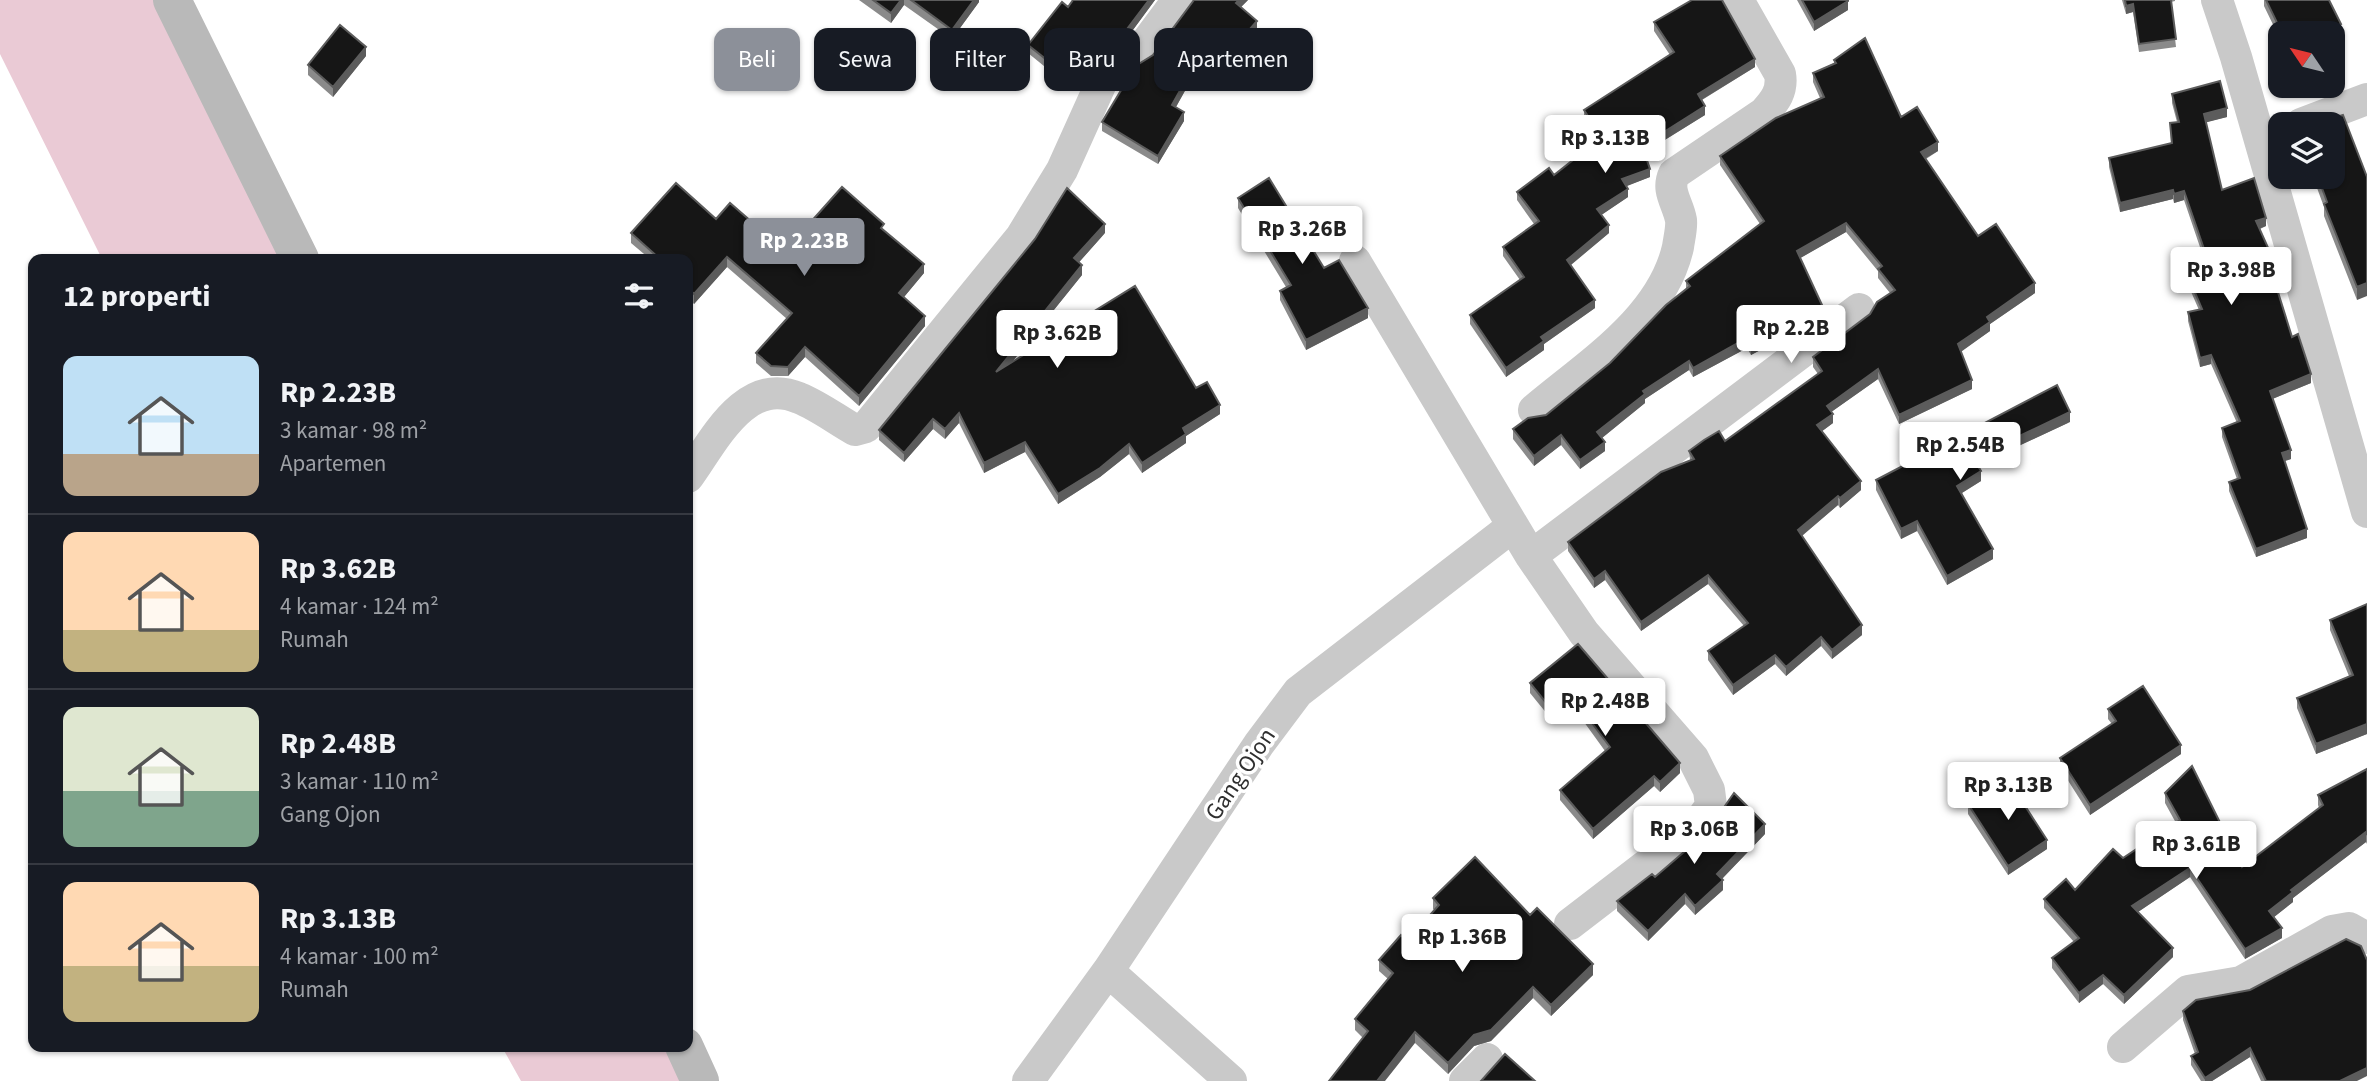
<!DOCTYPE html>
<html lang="id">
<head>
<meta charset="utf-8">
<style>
	:root { --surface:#171b24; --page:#20242c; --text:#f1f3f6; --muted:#9ea1a6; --line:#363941; --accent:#8c9099 }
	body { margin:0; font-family:"Source Sans 3",sans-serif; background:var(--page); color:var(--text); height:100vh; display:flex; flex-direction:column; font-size:26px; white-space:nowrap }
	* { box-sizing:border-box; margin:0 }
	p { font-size:23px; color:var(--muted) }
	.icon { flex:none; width:38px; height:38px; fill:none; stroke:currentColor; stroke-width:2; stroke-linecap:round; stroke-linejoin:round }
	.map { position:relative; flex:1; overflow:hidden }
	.panel { position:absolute; left:28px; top:254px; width:665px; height:798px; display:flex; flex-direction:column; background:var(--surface); border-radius:14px; box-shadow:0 2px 5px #0004 }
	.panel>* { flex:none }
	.guide { position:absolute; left:714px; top:28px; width:665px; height:63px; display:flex; gap:14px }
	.needle { width:46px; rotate:305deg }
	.tools { position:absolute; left:2268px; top:21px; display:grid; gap:14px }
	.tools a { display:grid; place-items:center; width:77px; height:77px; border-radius:14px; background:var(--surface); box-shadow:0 2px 5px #0004; font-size:35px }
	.price { position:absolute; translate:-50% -60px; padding:0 16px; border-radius:7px; background:#fff; color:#222; font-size:23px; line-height:46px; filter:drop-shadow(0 2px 4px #0008) }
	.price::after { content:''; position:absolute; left:50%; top:42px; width:21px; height:16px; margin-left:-10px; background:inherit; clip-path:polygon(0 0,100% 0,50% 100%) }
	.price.current { background:var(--accent); color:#fff }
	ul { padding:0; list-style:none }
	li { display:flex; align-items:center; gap:21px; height:175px; padding:0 35px }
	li+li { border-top:2px solid var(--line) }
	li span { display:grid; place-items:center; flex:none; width:196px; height:140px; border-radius:14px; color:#555 }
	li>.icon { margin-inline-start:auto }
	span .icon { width:84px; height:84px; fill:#fffc; stroke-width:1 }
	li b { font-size:30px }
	h2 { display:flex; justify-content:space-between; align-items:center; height:84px; padding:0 35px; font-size:30px }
	.pill { padding:0 24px; border-radius:14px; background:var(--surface); box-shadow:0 2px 5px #0004; font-size:24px; line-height:63px }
	.pill.current { background:var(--accent); color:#fff }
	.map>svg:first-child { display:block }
	.water { fill:#eacad5 }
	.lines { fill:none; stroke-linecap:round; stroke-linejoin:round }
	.street { stroke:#c9c9c9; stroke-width:32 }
	.secondary { stroke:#b9b9b9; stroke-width:38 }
	.wall { fill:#8a8a8a }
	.shaded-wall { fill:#5c5c5c }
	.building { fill:#161616; stroke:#5c5c5c; stroke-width:2 }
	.labels { text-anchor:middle; stroke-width:7; stroke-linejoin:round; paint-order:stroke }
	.street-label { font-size:24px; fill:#2f2f2f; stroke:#fff }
</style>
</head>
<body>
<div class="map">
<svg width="2367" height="1081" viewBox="0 0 2367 1081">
	<rect width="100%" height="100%" fill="#fff"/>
	<path class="water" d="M0,0H172L299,259H102L0,54Z
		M502,1047H683L700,1081H521Z"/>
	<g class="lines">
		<path class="street" d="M2217,0L2236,57L2367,512
			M2301,124L2367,99
			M1355,261L1531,556L1584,633L1693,758L1709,790L1711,806L1695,828L1570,924
			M1534,410C1587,365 1662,319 1678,247C1679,239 1682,228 1681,220C1678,203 1666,191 1674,174L1764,113C1775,101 1783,91 1780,74L1738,0
			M688,477C714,441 745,375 799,398C819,406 837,420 855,430L866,427L1021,237L1062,170L1103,79L1113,66L1139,52L1178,0
			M1531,556L1859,309
			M1108,971L1231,1081
			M2123,1047L2188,991L2241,982L2332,931L2349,928L2367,938
			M1028,1081L1108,971L1259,744L1298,692L1513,526
			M1465,1081L1487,1059"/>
		<path class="secondary" d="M172,0L300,259
			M684,1046L700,1081"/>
	</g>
	<path class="wall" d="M859,0H979V2L952,39L904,5L891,23Z
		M1073,0H1155L1127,38L1104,50L1095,60L1089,56L1066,84L1028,53V45L1068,7Z
		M1194,0H1248L1241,7L1257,29L1230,61L1211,44L1176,107L1184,121L1158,164L1102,131V122L1129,78V70L1153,55Z
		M1797,0H1848V10L1814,31Z
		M2122,0H2175V1L2171,2L2176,47L2139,52L2133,12L2126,14Z
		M2264,0H2329L2341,34L2333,38V33H2280V39L2264,6Z
		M1654,22L1755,67L1702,100L1705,115L1644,153L1650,177L1626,186L1628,197L1601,215L1609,233L1571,265L1595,308L1544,344V350L1506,377L1470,324V315L1520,280L1503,256V247L1534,224L1517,200V192L1554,175L1598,140L1584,119V110L1670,55L1654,31Z
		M366,56L333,97L308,75V65Z
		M1834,60L1901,117L1938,151L1926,159L1978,236L2035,293L1990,324V331L1961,351L1972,389L1899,424L1878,379L1831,412L1833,423L1822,431L1861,490L1840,508L1838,505L1802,536L1862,635L1832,659L1821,646L1786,676L1775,664L1733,695L1708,660V651L1744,626L1708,584L1641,631L1605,580L1594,588L1568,551V542L1690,460L1689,451L1725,441L1818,374L1813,367V357L1870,314L1890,293L1878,278V271L1846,232L1800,258L1822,314L1792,337L1790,334L1751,355L1747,348L1693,377L1689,370L1645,399V403L1602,438L1605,451L1580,469L1561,445L1534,466L1513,439V429L1546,415L1610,363L1686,289V281L1760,224L1720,165V156L1820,98L1813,82V73L1834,63Z
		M2172,94L2227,117L2206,122L2222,190L2266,226L2260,229L2278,279L2274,281L2292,337L2311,383L2272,399L2291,459L2284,461L2307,538L2256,557L2229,491V482L2237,479L2222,437V428L2237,423L2211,364L2200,367L2188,321V312L2199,310L2182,271V262L2202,253L2184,200L2174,203L2173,199L2120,212L2109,167V158L2171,143L2170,123L2177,122L2172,103Z
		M2313,177H2367L2357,300L2324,216V207Z
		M1238,198L1324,268L1368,318L1306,350L1280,300V291L1286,287L1238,208Z
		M716,219L785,251L884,230L924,273L904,297L925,326L859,406L805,357L788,376H771L756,363V353L787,319L727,267L694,304L688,298V259H650L631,243V233Z
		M1105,233L1079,262L1082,275L1012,362L1196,388L1220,414L1186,436V443L1142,473L1129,454L1100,477L1058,504L1025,452L984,473L959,423L945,439L933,429L904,462L879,440V430Z
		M2070,422L1978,465L1981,481L1962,493L1993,559L1947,585L1917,531L1901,539L1876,490V480Z
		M2367,604V734L2316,754L2297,708V698L2349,676L2330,630V620Z
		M1578,644L1680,773L1660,792L1654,786L1593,839L1560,800V790L1605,751L1571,704L1552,720L1530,693V683Z
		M2108,709L2181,754L2090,815L2060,768V758L2112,724L2108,719Z
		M2367,769V844L2366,842L2293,898V902L2274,917L2282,938L2245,959L2190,877L2138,912L2173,957L2124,1004L2103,984L2079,1003L2052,968V958L2074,942L2044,908V899L2075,890L2176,823L2165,803V793L2242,867L2319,808L2318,805V795Z
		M1968,804L2047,849L2008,875L1968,814Z
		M1765,834L1722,879L1723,890L1695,915L1685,904L1648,941L1617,911V901L1655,877Z
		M1433,898L1530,915L1593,975L1551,1016L1533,998L1491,1041L1474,1046L1448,1074L1415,1043L1363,1038L1355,1030V1019L1388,979L1379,971V960L1407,941L1434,910L1433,909Z
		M2183,1011L2357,1081H2261L2250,1057L2212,1081H2201L2191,1065V1056L2195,1054L2183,1020Z"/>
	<path class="shaded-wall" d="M901,0H904V5L891,23V13Z
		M974,0H979V2L952,39V30Z
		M1149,0H1155L1127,38L1104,50L1095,60V51Z
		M1239,0H1248L1236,12V3Z
		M1848,1V10L1814,31V22Z
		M2133,4V12L2126,14V6Z
		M1257,21V29L1230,61V52Z
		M2341,24V34L2333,38V33H2323Z
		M1211,35V44L1172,114V105Z
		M366,47V56L333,97V87Z
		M1089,48V56L1066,84V75Z
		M1755,59V67L1698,102V94Z
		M1705,106V115L1642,154V146Z
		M2227,108V117L2204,123V114Z
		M1184,112V121L1158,164V156Z
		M1938,142V151L1921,161V152Z
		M1650,169V177L1622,188V179Z
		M1628,189V197L1597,218V209Z
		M2173,190V199L2120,212V203Z
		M2184,191V200L2174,203V194Z
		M2266,218V226L2256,230V221Z
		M1846,223V232L1797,260V251Z
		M1105,224V233L1074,268V258Z
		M1609,225V233L1567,268V260Z
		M727,257V267L694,304V294Z
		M924,264V273L899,303V293Z
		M1082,265V275L996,382V372Z
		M2278,270V279L2272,282V273Z
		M2035,283V293L1990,324V331L1958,354V344L1987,317Z
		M2367,283V296L2357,300V287Z
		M1595,300V308L1544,344V350L1506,377V368L1541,337Z
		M1822,305V314L1792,337V328Z
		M1368,308V318L1306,350V340Z
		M925,316V326L859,406V396Z
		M1790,325V334L1751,355V346Z
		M1747,338V348L1693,377V368Z
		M805,347V357L788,376V367Z
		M2211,355V364L2200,367V358Z
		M1689,361V370L1645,399V403L1597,442V432L1643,391Z
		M1878,369V379L1827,415V406Z
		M2311,374V383L2270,400V391Z
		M1972,380V389L1899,424V415Z
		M1220,405V414L1186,436V443L1142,473V463L1183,428Z
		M2070,412V422L1973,467V458Z
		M959,413V423L945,439V429Z
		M1833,414V423L1817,435V425Z
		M933,419V429L904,462V453Z
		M1561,435V445L1534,466V456Z
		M1025,442V452L984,473V463Z
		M1605,442V451L1580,469V460Z
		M1129,444V454L1100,477L1058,504V494Z
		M2291,450V459L2282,462V453Z
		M1981,471V481L1957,496V486Z
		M1861,481V490L1840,508V498Z
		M1838,496V505L1798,539V530Z
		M1917,521V531L1901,539V529Z
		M2307,529V538L2256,557V549Z
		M1993,549V559L1947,585V576Z
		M1605,571V580L1594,588V579Z
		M1708,575V584L1641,631V622Z
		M1862,625V635L1832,659V650Z
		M1821,637V646L1786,676V667Z
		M1775,655V664L1733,695V685Z
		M1571,695V704L1552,720V710Z
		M2367,724V734L2316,754V744Z
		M2181,745V754L2090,815V805Z
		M1680,763V773L1660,792V782Z
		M1654,776V786L1593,839V829Z
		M1765,824V834L1717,884V874Z
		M2366,832V842L2293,898V902L2269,921V911L2291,890Z
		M2047,840V849L2008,875V866Z
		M2190,868V877L2132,916V906Z
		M1723,880V890L1695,915V906Z
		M1685,894V904L1648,941V931Z
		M2282,928V938L2245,959V949Z
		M2173,948V957L2124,1004V995Z
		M1593,964V975L1551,1016V1005Z
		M2103,975V984L2079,1003V993Z
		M1533,987V998L1491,1041L1474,1046L1448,1074V1063L1474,1035Z
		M1415,1032V1043L1385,1081H1377Z
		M2250,1048V1057L2212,1081H2205V1078Z
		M2367,1068V1076L2357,1081H2340Z"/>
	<path class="building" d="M873,0H901L891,13Z
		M911,0H974L952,30Z
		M1073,0H1149L1127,29L1104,41L1095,51L1089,48L1066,75L1028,45L1062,2L1068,7Z
		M1194,0H1239L1236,3L1257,21L1230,52L1211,35L1172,105L1184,112L1158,156L1102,122L1132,72L1129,70L1153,55Z
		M1692,0H1722L1755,59L1698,94L1705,106L1642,146L1650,169L1622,179L1628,189L1597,209L1609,225L1567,260L1595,300L1541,337L1544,341L1506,368L1470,315L1524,277L1503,247L1539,221L1517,192L1549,168L1554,175L1602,137L1584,110L1674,52L1654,22Z
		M1802,0H1848V1L1814,22Z
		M2125,0H2171L2176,39L2139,44L2133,4L2126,6Z
		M2266,0H2329L2341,24L2323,33H2282Z
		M340,25L366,47L333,87L308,65Z
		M1865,38L1901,117L1917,107L1938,142L1921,152L1978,236L1996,224L2035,283L1987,317L1990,322L1958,344L1972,380L1899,415L1878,369L1827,406L1833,414L1817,425L1861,481L1840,498L1838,496L1798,530L1862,625L1832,650L1821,637L1786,667L1775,655L1733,685L1708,651L1748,623L1708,575L1641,622L1605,571L1594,579L1568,542L1661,472L1694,459L1689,451L1704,440L1719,431L1725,441L1822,371L1813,357L1870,314L1877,302L1895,290L1878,269L1882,266L1846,223L1797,251L1822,305L1792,328L1790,325L1751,346L1747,338L1693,368L1689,361L1643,391L1645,394L1597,432L1605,442L1580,460L1561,435L1534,456L1513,429L1528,418L1546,415L1610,363L1666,305L1690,286L1686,281L1764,221L1720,156L1776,118L1824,97L1813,73L1836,63L1834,60Z
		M2220,81L2227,108L2204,114L2222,190L2254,178L2266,218L2256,221L2278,270L2272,273L2292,337L2298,334L2311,374L2270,391L2291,450L2282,453L2307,529L2256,549L2229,482L2240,478L2222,428L2240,421L2211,355L2200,358L2188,312L2202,309L2182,262L2205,252L2184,191L2174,194L2173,190L2120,203L2109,158L2172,143L2170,123L2179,122L2172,94Z
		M2343,115L2367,177V283L2357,287L2324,204L2327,202L2318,177H2333V124H2314Z
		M1269,178L1324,268L1339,260L1368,308L1306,340L1280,291L1291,285L1238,198Z
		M676,183L716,219L730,203L785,251L842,187L884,224L881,228L924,264L899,293L925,316L859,396L805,347L788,367L771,366L756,353L792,313L727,257L694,294L688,288V259H660L631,233Z
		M1067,188L1105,224L1074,258L1082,265L996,372L1135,286L1196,388L1207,382L1220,405L1183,428L1186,434L1142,463L1129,444L1100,468L1058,494L1025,442L984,463L959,413L945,429L933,419L904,453L879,430L1035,239Z
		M2057,385L2070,412L1973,458L1981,471L1957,486L1993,549L1947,576L1917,521L1901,529L1876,480Z
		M2367,604V724L2316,744L2297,698L2353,675L2330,620Z
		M1578,644L1680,763L1660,782L1654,776L1593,829L1560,790L1610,747L1571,695L1552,710L1530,683Z
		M2143,686L2181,745L2090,805L2060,758L2116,721L2108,709Z
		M2192,766L2242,867L2323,805L2318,795L2367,769V835L2366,832L2291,890L2293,892L2269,911L2282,928L2245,949L2190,868L2132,906L2173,948L2124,995L2103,975L2079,993L2052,958L2079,938L2044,899L2066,879L2075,890L2113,849L2123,858L2180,820L2165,793Z
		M2007,778L2047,840L2008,866L1968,804Z
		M1734,793L1765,824L1717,874L1723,880L1695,906L1685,894L1648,931L1617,901L1652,874L1655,877L1706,833Z
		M1475,857L1530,915L1537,908L1593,964L1551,1005L1533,987L1491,1030L1474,1035L1448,1063L1415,1032L1377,1081H1329L1368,1031L1355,1019L1393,973L1379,960L1401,935L1407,941L1439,905L1433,898Z
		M2346,939L2361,946L2367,960V1068L2340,1081H2266L2250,1048L2205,1078L2191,1056L2198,1052L2183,1011L2196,1000L2250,990Z
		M1505,1054L1535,1081H1481Z"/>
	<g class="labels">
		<g class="street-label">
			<text transform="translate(1240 774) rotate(-56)" y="8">Gang Ojon</text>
		</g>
	</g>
</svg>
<div class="tools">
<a><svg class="needle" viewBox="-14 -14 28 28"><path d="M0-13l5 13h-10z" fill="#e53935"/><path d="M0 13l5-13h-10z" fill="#9ea1a6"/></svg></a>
<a><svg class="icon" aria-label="layers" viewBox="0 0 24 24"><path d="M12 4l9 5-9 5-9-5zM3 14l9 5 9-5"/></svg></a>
</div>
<b class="price" style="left:1605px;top:175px">Rp 3.13B</b>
<b class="price" style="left:1302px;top:266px">Rp 3.26B</b>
<b class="price current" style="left:804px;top:278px">Rp 2.23B</b>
<b class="price" style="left:2231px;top:307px">Rp 3.98B</b>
<b class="price" style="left:1791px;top:365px">Rp 2.2B</b>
<b class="price" style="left:1057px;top:370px">Rp 3.62B</b>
<b class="price" style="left:1960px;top:482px">Rp 2.54B</b>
<b class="price" style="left:1605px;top:738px">Rp 2.48B</b>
<b class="price" style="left:2008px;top:822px">Rp 3.13B</b>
<b class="price" style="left:1694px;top:866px">Rp 3.06B</b>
<b class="price" style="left:2196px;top:881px">Rp 3.61B</b>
<b class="price" style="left:1462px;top:974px">Rp 1.36B</b>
<div class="guide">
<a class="pill current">Beli</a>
<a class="pill">Sewa</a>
<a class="pill">Filter</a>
<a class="pill">Baru</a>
<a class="pill">Apartemen</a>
</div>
<section class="panel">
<h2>12 properti<svg class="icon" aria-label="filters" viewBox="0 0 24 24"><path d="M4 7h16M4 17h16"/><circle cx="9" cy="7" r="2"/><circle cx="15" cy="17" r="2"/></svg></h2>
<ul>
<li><span style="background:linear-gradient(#bfe0f5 70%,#b9a48a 0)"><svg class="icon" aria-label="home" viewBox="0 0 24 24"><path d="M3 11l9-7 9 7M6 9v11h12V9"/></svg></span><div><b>Rp 2.23B</b><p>3 kamar · 98 m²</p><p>Apartemen</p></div></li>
<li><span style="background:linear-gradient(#ffd9b3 70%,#c2b280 0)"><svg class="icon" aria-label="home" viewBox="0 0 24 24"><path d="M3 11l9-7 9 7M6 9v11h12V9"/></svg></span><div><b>Rp 3.62B</b><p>4 kamar · 124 m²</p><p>Rumah</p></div></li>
<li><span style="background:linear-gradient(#dfe7d0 60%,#7fa58c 0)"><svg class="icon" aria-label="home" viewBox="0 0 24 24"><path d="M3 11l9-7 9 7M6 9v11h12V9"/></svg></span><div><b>Rp 2.48B</b><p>3 kamar · 110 m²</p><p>Gang Ojon</p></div></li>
<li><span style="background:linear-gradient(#ffd9b3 60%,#c2b280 0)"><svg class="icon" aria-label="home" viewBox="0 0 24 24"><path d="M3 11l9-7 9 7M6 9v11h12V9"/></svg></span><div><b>Rp 3.13B</b><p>4 kamar · 100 m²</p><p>Rumah</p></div></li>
</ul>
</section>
</div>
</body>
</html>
